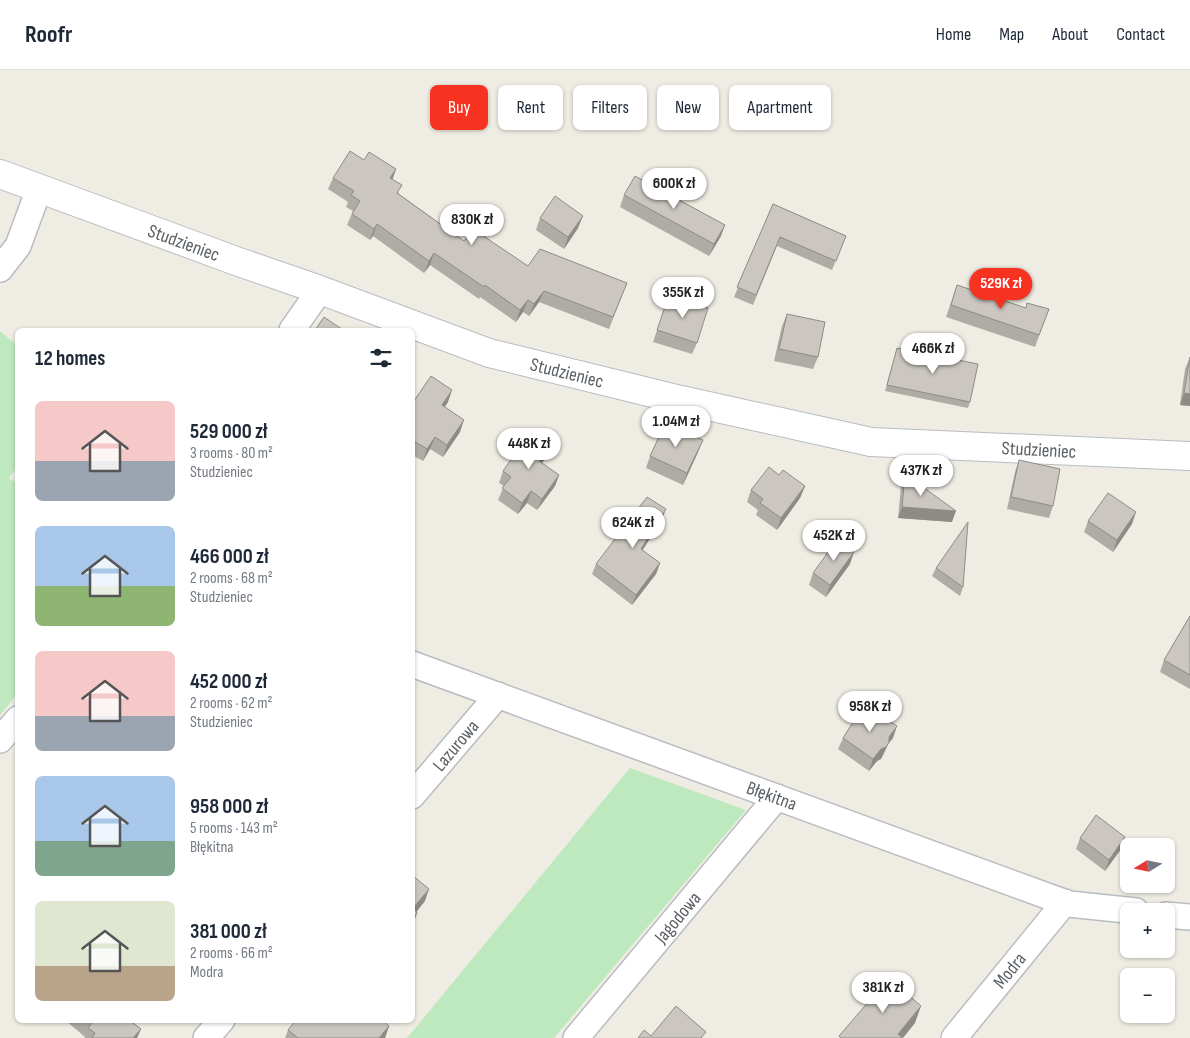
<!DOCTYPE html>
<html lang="en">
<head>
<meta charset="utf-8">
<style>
	:root { --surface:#fff; --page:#f6f6f7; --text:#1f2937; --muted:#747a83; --line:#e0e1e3; --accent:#f73221 }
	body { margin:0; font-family:"Sofia Sans Condensed",sans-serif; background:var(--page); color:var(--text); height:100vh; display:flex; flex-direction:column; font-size:19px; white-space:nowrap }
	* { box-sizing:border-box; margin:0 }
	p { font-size:16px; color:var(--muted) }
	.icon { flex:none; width:28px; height:28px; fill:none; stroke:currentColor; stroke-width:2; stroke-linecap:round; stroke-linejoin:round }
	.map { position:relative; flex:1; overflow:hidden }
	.sheet { position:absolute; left:15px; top:258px; width:400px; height:695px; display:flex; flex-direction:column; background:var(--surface); border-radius:8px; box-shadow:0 1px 4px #0004 }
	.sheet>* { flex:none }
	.guide { position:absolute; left:430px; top:15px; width:475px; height:45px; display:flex; gap:10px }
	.needle { width:32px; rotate:260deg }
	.buttons { position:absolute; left:1120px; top:768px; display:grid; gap:10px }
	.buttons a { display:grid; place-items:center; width:55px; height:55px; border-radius:8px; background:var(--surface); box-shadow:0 1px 4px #0004; font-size:25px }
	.price { position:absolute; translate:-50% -42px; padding:0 11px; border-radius:18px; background:#fff; color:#222; font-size:16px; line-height:32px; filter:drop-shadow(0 1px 2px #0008) }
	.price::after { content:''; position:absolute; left:50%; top:30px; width:15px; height:11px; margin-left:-8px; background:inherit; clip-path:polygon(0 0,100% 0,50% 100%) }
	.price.selected { background:var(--accent); color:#fff }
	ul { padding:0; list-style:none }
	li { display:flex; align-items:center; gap:15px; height:125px; padding:0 20px }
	li span { display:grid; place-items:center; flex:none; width:140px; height:100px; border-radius:8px; color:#555 }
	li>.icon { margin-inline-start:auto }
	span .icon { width:60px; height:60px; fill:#fffc; stroke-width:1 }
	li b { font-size:21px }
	h2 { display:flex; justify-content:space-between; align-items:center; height:60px; padding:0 20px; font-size:21px }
	.chip { padding:0 18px; border-radius:8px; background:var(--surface); box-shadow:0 1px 4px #0004; font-size:18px; line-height:45px }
	.chip.selected { background:var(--accent); color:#fff }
	header { display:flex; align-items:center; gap:30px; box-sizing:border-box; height:70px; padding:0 25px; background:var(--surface); border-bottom:1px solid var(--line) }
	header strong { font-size:24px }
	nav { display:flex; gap:28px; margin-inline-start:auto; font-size:18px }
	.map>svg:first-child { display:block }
	.green { fill:#bee9be }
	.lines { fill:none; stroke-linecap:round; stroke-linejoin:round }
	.minor-casing { stroke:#b8bcc1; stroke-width:28 }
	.tertiary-casing { stroke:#b8bcc1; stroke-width:30 }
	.minor { stroke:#fff; stroke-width:25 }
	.tertiary { stroke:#fff; stroke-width:28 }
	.wall { fill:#afaba5 }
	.shaded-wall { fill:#8e8b86 }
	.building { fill:#cbc7c0; stroke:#8e8b86 }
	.labels { text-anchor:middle; stroke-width:4; stroke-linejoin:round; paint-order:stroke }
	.street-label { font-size:19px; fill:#5b6065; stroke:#fff }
</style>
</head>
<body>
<header>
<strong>Roofr</strong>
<nav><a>Home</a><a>Map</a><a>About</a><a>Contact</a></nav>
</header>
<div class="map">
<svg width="1190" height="968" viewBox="0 0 1190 968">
	<rect width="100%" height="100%" fill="#efede3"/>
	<path class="green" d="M0,261L18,276L17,397L9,408L18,414V623L0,645Z
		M630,698L746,740L554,968H407Z"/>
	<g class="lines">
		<g class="minor-casing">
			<path id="minor" d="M0,199L18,176L39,119
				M292,260L320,220
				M412,594L1069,834L1136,841
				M0,670L18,649
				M412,726L498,625
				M1166,845L1190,847
				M206,968L222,950
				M576,968L777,727
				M954,968L1065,832"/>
		</g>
		<g class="tertiary-casing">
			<path id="tertiary" d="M0,104L236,191L320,220L489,283L681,330L871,372L1190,386"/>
		</g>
		<use href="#minor" class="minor"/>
		<use href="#tertiary" class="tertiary"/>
	</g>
	<path class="wall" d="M364,90L396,99L392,109L399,124L464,171L528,196L627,213L609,259L539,232L529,246L523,242L516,252L480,227L479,229L430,195L424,203L373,166L370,170L347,155L353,141L346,137L348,132L328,119L333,108Z
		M624,125L721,166L709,186L620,137Z
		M773,134L846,166L832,200L777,176L753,235L734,227Z
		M540,148L578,158L564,179L536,160Z
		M957,215L1025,238L1049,239L1035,277L946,247Z
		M669,225L697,273L692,284L653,272Z
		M787,244L818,287L813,299L774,291L782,256Z
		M897,278L970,332L968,338L885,321Z
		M1190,287V336L1180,335L1185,299Z
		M448,332L445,337L460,362L443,387L430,379L423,391L412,385V334Z
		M549,377L545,389L542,393L559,405L555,416L537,440L527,433L518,444L498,430L504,416L499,413L503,401L510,391L513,383Z
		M698,382L683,415L646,398L650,386Z
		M1019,390L1053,436L1049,448L1007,439L1015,402Z
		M905,404L952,452L898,448L901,416Z
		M779,405L805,416L800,428L777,460L756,445L758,440L747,432L751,420Z
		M662,449L642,481L660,493L656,504L632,535L592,504L596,494Z
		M1088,451L1132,454L1113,482L1084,462Z
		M850,494L826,527L809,515L813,503Z
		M936,498L963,517L960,526L932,506Z
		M1190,546V619L1160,602L1164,590Z
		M843,668H893L888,674L884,683L881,689L877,691L869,701L838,679Z
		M1080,768L1121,779L1105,801L1076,779Z
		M65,950H129L141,959L137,968H84L85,967Z
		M389,956L385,968H285L288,960Z"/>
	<path class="shaded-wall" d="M396,99L392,111L390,108Z
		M583,146L578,158L564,179L568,167Z
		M377,154L373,166L370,170L374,159Z
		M725,155L721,166L709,186L714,174Z
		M434,183L430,195L424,203L429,191Z
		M544,221L539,232L529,246L534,234Z
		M528,230L523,242L516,252L520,240Z
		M452,320L448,332L438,347L442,335Z
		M1184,323L1190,324V336L1180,335Z
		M464,350L460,362L443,387L447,375Z
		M435,367L430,379L423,391L427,379Z
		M703,370L698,382L683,415L687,403Z
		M549,377L545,389L535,402L539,391Z
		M559,405L555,416L537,440L542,429Z
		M805,416L800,428L777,460L781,448Z
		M531,421L527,433L518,444L522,433Z
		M902,437L956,441L952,452L898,448Z
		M666,439L662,449L637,489L641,479Z
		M1136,442L1132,454L1113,482L1117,470Z
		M854,482L850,494L826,527L830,515Z
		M660,493L656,504L632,535L636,525Z
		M897,656L893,668L888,674L884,683L881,689L877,691L869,701L873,689Z
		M1125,767L1121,779L1105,801L1109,790Z
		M429,819L425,831L414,845V837Z
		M417,843L413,855H412V849Z
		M921,936L915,953L903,968L898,964Z
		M389,956L385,968H379Z
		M141,959L137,968H133Z"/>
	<path class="building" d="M350,81L364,90L369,82L396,99L390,108L402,115L397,123L464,171L473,159L528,196L540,179L627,213L613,247L544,221L534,234L528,230L520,240L485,215L484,217L434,183L429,191L377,154L374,159L352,144L360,131L351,125L354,121L333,108Z
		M635,106L725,155L714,174L624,125Z
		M555,126L583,146L568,167L540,148Z
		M773,134L846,166L836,191L780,167L756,225L737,217Z
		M957,215L1026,238L1027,233L1049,239L1039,265L951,235Z
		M669,225L708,238L697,273L657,260Z
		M787,244L825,252L818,287L779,279Z
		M324,247L343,260H315Z
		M897,278L978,294L970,332L887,315Z
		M1190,287V324L1184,323Z
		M431,306L452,320L442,335L464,350L447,375L435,367L427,379L412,370V355L414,353H412V334Z
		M665,354L703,370L687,403L650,386Z
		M528,362L549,377L539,391L559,405L542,429L531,421L522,433L502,418L511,407L503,401L515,384L513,383Z
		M1019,390L1060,399L1053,436L1011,427Z
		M769,397L779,405L783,400L805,416L781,448L760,433L763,429L751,420Z
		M905,404L956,441L902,437Z
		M1108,423L1136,442L1117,470L1088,451Z
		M647,427L666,439L641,479L660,493L636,525L596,494Z
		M968,452L963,517L936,498Z
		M837,470L854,482L830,515L813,503Z
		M1190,546V605L1164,590Z
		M869,637L897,656L889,667V672L886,677L881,679L873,689L843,668L855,649L858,652Z
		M1096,745L1125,767L1109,790L1080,768Z
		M412,805L429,819L414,837L416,839L415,840L417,843L412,849Z
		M889,908L921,936L898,964L902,968H841L839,966Z
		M676,936L706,962L701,968H638L644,960L651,966Z
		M88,950H129L141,959L133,968H92L95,963L88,958L92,953Z
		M296,950H382L389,956L379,968H298L288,960Z"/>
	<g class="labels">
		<g class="street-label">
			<text transform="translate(184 172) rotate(20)" y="7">Studzieniec</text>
			<text transform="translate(567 302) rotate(14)" y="7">Studzieniec</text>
			<text transform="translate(1039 379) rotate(3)" y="7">Studzieniec</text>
			<text transform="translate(455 675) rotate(-50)" y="7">Lazurowa</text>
			<text transform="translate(772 725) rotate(20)" y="7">Błękitna</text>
			<text transform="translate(677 847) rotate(-50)" y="7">Jagodowa</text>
			<text transform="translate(1009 900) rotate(-51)" y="7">Modra</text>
		</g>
	</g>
</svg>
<div class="buttons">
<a><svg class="needle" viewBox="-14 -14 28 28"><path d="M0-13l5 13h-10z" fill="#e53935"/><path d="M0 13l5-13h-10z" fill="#747a83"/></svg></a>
<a>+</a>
<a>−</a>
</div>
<b class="price" style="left:674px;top:140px">600K zł</b>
<b class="price" style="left:472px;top:176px">830K zł</b>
<b class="price selected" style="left:1001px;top:240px">529K zł</b>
<b class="price" style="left:683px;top:249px">355K zł</b>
<b class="price" style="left:933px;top:305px">466K zł</b>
<b class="price" style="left:676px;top:378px">1.04M zł</b>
<b class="price" style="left:529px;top:400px">448K zł</b>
<b class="price" style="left:921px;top:427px">437K zł</b>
<b class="price" style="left:633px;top:479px">624K zł</b>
<b class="price" style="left:834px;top:492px">452K zł</b>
<b class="price" style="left:870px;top:663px">958K zł</b>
<b class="price" style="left:883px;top:944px">381K zł</b>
<div class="guide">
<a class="chip selected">Buy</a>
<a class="chip">Rent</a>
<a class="chip">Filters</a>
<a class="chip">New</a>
<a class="chip">Apartment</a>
</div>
<section class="sheet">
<h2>12 homes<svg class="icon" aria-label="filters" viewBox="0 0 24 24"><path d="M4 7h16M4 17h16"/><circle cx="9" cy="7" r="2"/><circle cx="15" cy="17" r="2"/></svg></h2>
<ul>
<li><span style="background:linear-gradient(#f6c9c9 60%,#9aa5b1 0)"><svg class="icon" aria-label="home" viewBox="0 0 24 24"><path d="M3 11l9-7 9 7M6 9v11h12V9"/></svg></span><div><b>529 000 zł</b><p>3 rooms · 80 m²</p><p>Studzieniec</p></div></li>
<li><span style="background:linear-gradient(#a9c7e8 60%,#8fb573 0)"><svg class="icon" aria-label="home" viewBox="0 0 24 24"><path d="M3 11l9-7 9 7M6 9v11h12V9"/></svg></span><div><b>466 000 zł</b><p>2 rooms · 68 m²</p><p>Studzieniec</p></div></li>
<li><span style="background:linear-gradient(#f6c9c9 65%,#9aa5b1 0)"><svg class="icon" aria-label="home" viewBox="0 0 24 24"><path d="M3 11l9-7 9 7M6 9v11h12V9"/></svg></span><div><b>452 000 zł</b><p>2 rooms · 62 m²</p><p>Studzieniec</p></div></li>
<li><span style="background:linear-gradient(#a9c7e8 65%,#7fa58c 0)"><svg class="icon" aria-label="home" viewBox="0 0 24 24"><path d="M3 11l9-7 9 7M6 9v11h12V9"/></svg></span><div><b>958 000 zł</b><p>5 rooms · 143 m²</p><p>Błękitna</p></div></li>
<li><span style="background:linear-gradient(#dfe7d0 65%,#b9a48a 0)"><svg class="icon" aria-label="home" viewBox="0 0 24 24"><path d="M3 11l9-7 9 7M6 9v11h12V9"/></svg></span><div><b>381 000 zł</b><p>2 rooms · 66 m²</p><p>Modra</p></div></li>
</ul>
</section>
</div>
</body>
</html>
